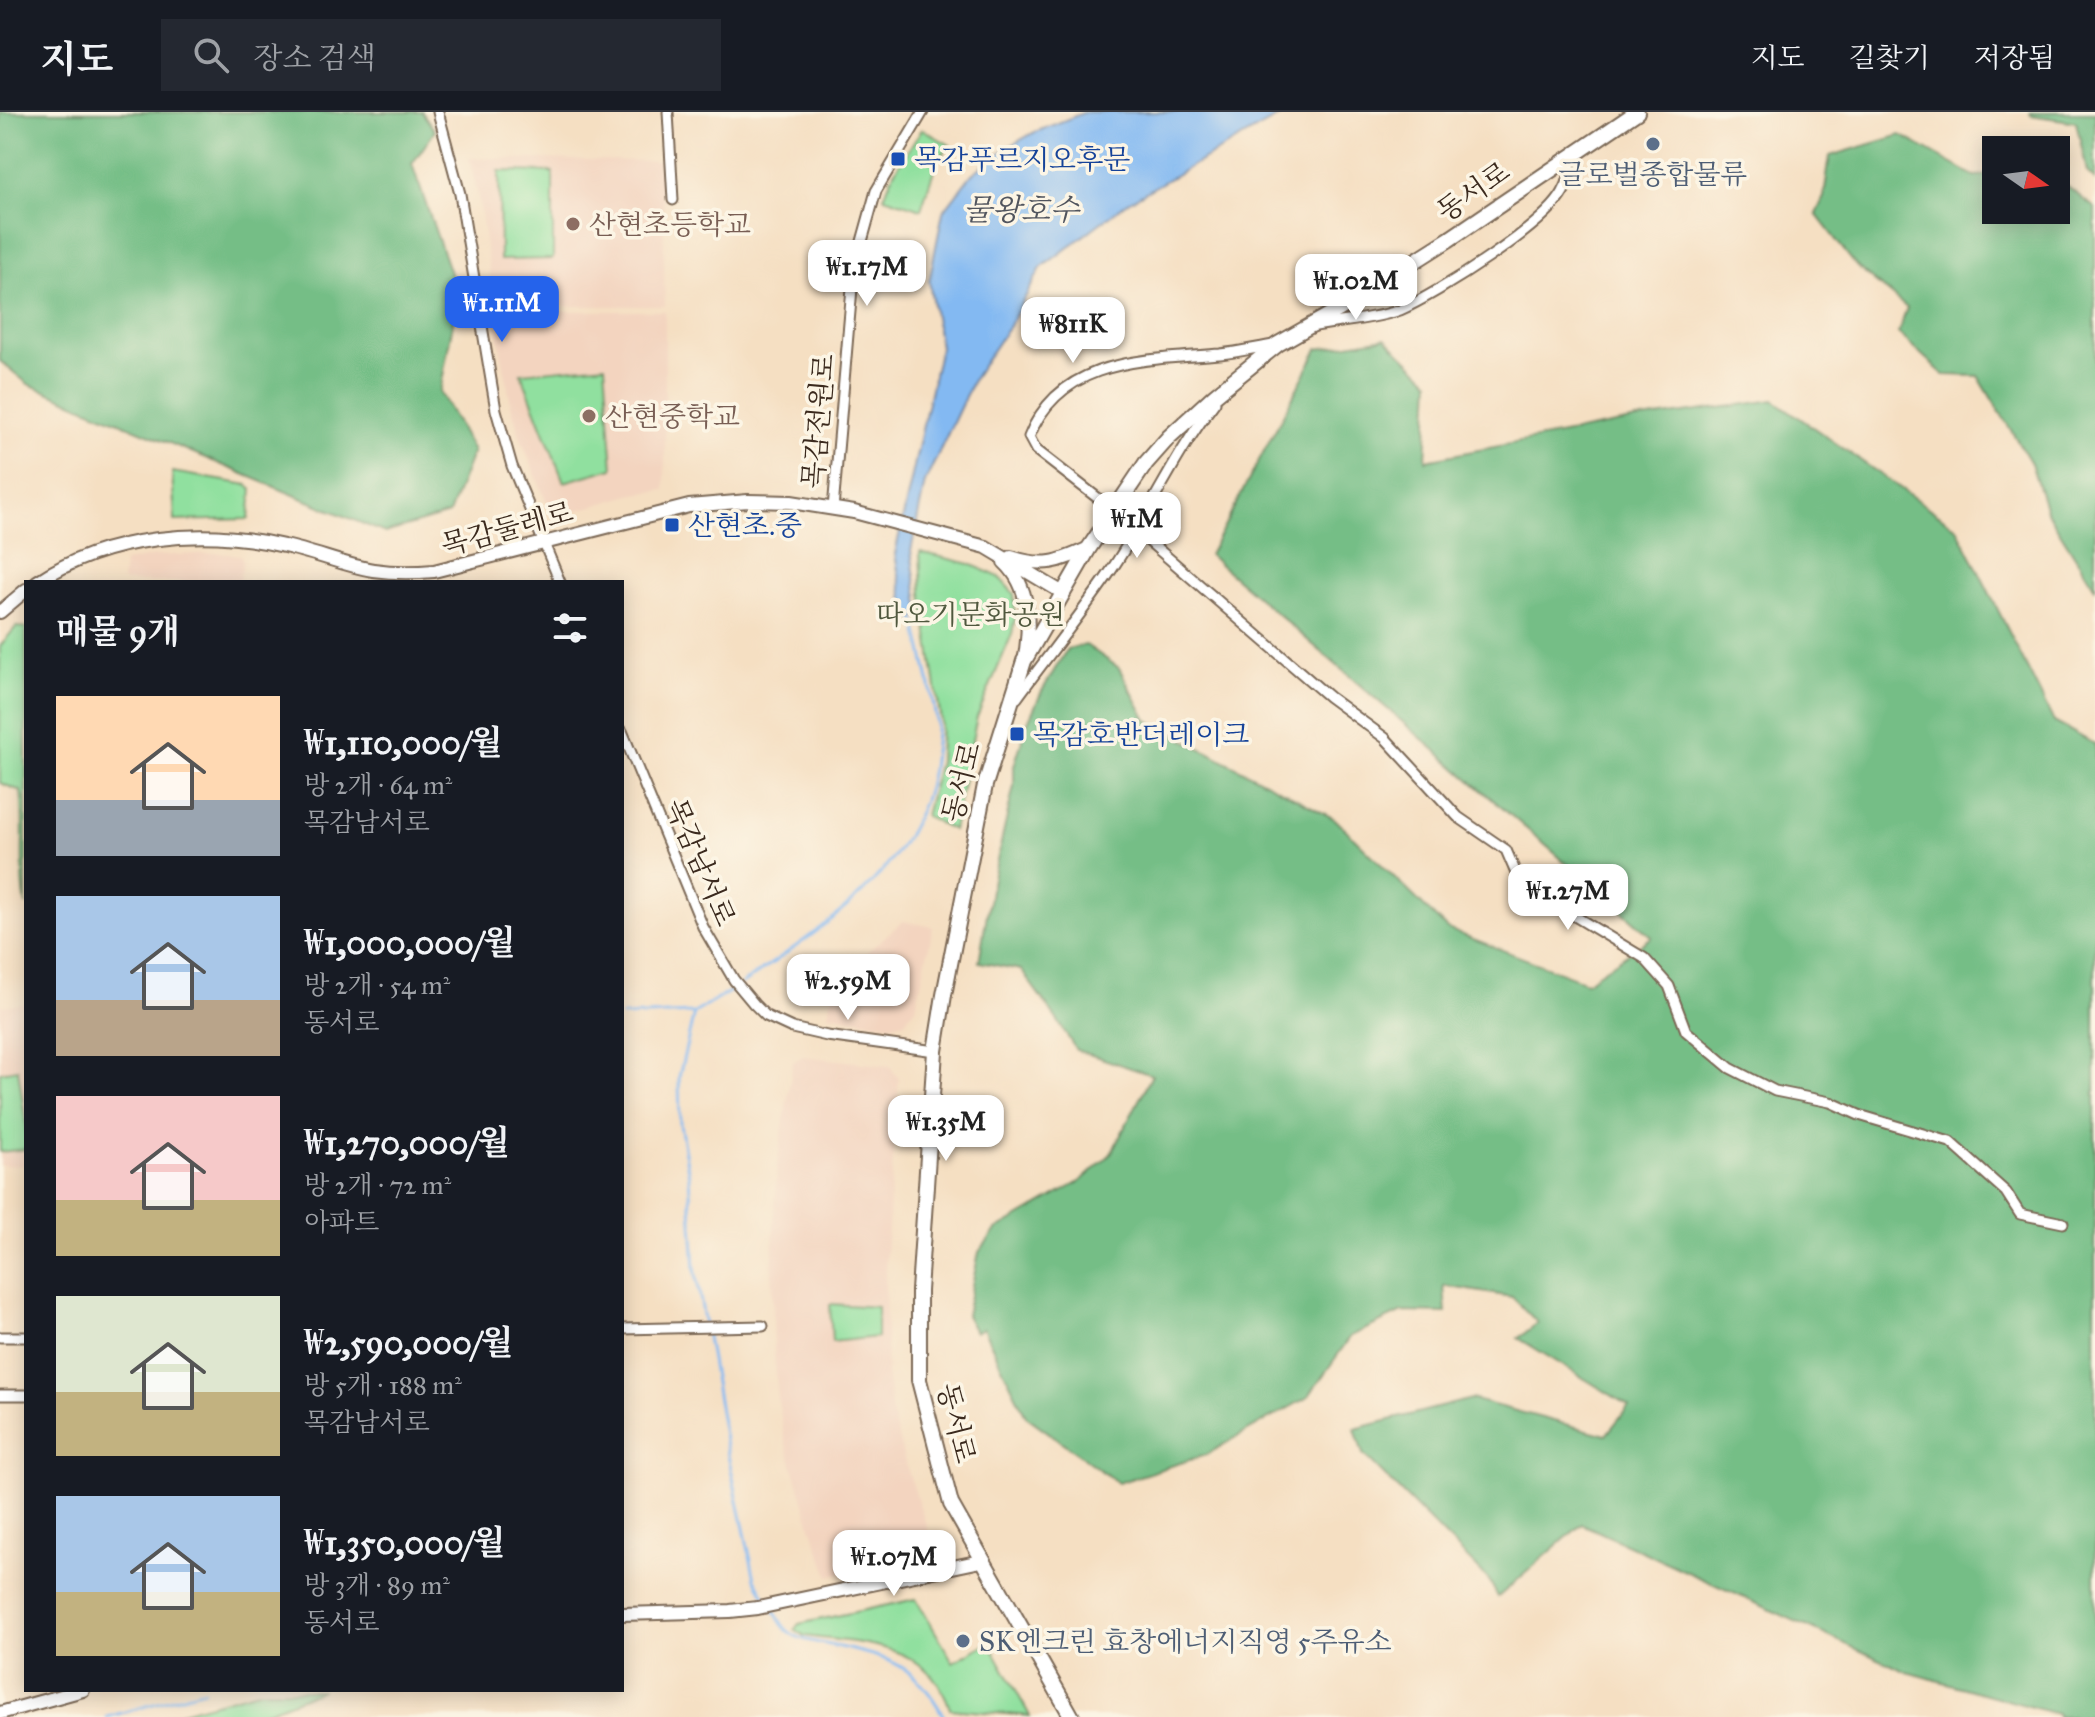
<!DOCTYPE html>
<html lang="ko">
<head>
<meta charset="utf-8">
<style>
	:root { --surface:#171b24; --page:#242831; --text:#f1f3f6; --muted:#9ea1a6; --line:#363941; --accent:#2563eb }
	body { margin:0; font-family:"IM FELL Great Primer","Noto Serif KR",serif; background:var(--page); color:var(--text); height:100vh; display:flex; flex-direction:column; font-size:30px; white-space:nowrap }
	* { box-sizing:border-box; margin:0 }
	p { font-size:26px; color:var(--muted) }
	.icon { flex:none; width:44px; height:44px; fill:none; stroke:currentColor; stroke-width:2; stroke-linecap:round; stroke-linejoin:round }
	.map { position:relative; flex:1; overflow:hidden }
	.details { position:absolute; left:24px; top:468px; width:600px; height:1112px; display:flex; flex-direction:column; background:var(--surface); border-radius:0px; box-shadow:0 4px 20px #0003 }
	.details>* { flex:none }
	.needle { width:52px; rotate:104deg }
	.buttons { position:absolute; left:1982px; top:24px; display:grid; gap:16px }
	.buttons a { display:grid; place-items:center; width:88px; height:88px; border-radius:0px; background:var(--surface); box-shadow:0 4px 20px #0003; font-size:40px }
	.price { position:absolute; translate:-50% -68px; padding:0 18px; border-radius:16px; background:#fff; color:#222; font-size:26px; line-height:52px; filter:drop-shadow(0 2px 4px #0008) }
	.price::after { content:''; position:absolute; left:50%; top:48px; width:24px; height:18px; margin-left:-12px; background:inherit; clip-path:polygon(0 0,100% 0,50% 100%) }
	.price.active { background:var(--accent); color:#fff }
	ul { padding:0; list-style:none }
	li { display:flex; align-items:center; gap:24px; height:200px; padding:0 32px }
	li span { display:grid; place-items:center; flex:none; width:224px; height:160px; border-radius:0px; color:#555 }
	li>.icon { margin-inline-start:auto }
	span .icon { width:96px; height:96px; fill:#fffc; stroke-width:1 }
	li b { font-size:34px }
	h2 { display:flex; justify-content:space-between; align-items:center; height:96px; padding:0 32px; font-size:34px }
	header { display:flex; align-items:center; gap:48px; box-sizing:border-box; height:112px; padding:0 40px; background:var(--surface); border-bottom:2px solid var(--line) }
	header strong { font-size:38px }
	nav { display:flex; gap:44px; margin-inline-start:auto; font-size:28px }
	.search { width:560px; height:72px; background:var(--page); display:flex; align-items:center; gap:20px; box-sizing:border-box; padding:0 28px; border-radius:0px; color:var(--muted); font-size:30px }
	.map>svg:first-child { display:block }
	.built { fill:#f3d4bf }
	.green { fill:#90e09f; stroke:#66855e; stroke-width:2 }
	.forest { fill:#74be86; stroke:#587452; stroke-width:2 }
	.water { fill:#83b9f2; stroke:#5f7288; stroke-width:2 }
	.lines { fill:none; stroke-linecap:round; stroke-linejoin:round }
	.stream { stroke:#83b9f2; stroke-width:3 }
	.minor-tunnel { stroke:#d0bba1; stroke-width:9; stroke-dasharray:9 4.5; stroke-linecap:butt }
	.minor-casing { stroke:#7c6957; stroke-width:13 }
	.tertiary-casing { stroke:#7c6957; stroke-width:16 }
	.secondary-casing { stroke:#7c6957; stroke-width:18 }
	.minor { stroke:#fff; stroke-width:9 }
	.tertiary { stroke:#fff; stroke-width:12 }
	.secondary { stroke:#fff; stroke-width:14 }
	.service-dot { fill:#5c6f8a; stroke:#fcf5e5; stroke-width:3 }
	.transit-dot { fill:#1a4fb4; stroke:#fcf5e5; stroke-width:3 }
	.education-dot { fill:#8d6e63; stroke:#fcf5e5; stroke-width:3 }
	.labels { text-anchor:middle; stroke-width:7; stroke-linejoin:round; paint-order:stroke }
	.transit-label { font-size:28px; fill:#164399; stroke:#fcf5e5; text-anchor:start }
	.service-label { font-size:28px; fill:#4e5e75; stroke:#fcf5e5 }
	.street-label { font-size:28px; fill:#3b2a1e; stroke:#fcf5e5 }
	.education-label { font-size:28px; fill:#785e54; stroke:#fcf5e5; text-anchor:start }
	.park-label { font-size:28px; fill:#50583e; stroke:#fcf5e5 }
	.water-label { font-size:30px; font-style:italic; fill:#51555e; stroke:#fcf5e5 }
</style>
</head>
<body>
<header>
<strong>지도</strong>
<div class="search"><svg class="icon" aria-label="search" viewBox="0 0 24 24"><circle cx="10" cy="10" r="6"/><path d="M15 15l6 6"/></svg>장소 검색</div>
<nav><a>지도</a><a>길찾기</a><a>저장됨</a></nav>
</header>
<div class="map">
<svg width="2095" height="1605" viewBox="0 0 2095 1605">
	<rect width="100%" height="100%" fill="#fcf5e5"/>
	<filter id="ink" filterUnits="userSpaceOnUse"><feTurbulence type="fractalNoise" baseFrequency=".0125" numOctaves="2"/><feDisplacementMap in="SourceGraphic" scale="16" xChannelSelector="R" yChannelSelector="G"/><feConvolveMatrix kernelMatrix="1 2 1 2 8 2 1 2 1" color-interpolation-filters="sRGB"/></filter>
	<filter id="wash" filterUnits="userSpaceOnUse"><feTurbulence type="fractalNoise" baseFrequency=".006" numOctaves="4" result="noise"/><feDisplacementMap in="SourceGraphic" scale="32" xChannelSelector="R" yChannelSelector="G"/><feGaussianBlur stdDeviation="1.8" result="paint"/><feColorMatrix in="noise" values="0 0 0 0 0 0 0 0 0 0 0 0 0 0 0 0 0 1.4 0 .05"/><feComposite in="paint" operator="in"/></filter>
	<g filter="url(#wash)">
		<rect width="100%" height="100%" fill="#f5dfc2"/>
		<path class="built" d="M469,46L662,49L665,194H494L480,94Z
			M494,199H665V378L634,382L562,403L549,396L520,324L511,293Z
			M217,441L241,443L243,451L239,470H122L124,450L156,444Z
			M903,809L933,815L916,895L905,909L890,913L828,902L836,867Z
			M0,891L3,894L26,891V1054L0,1053Z
			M803,944L890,954L899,967L885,1157L887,1260L892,1302L904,1347L933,1433L926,1443L832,1464H829L812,1417L785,1329L778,1288L774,1237L772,1156L777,1053L793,950Z"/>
		<path class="green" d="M922,17L950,33L937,49L921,97L884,85L894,60Z
			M499,59L553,60V147L500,148Z
			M605,253L613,356L564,370L521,261Z
			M172,360L248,373L252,377L249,407L175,409Z
			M920,440L970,452L999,465L1014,482L1015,506L1012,522L977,605L953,718L925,704L939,650L941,609L922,482Z
			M16,515L26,516V793C19,755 26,717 21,679L0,671V534Z
			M18,957L26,1013V1037L0,1040V960Z
			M830,1192L877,1195V1225L832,1230Z
			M916,1487L953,1550L989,1530L1030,1604L950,1597C930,1530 863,1532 805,1524L795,1517L799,1512Z
			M261,1578H322L251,1605H164Z"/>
		<path class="forest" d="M0,0H422L435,19L412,52L458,184L440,280L473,339L449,402L385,421L28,272L0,249Z
			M2030,0H2095V68L2087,60L2076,10L2031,3Z
			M1901,23L1974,64L1996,63V98H2056V66L2095,96V476L2046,398L2031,351L1978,264L1944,263L1898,221L1907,196L1857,155L1816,102L1824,85L1830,44Z
			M1385,226L1430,269L1426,348L1642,307L1774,288L1957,416L2054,610L2095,632V1605H2058L2057,1602L1907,1560L1582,1412L1498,1485L1489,1468L1363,1342L1355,1317L1471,1287L1606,1323L1629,1294L1518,1226L1538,1211L1512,1185L1444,1174L1446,1201L1402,1200L1351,1224L1308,1285L1205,1343L1118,1371L1026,1304L983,1216L975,1220L966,1203L979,1140L996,1118L1081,1069L1111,1042L1152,963L1076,938L1058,909L1021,858L979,850L993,766L1014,674V654L1027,612L1042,579L1067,537L1086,533L1119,556L1147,608L1335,707L1447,817L1586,870L1652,825L1209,443L1318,237Z"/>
		<path class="water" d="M1085,0H1287L1128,90L1041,156L1013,208L974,266L925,370L911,439L920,499L915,507L906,502L895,442L940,235L929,169L943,100L972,62L1005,37L1033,21Z"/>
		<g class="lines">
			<path class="stream" d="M742,872C826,814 926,751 934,640C935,630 937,619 936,609C932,575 922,540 915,507
				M736,876L694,901L679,965L680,1012L689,1064L695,1156L726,1334L755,1467L768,1489
				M622,904L694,901
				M772,1495C777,1503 782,1515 789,1520C801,1529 817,1530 830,1533C888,1546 914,1549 944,1605
				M107,1605L204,1578"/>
		</g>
	</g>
	<g filter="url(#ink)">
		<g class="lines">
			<path class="minor-tunnel" d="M1099,387L1129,412"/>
			<g class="minor-casing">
				<path id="minor" d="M438,0L460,82L496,298L512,354L560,470
					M668,0L673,88
					M1316,214C1341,209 1377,207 1400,198C1437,182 1545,114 1563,80C1570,69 1570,58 1571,45
					M1099,387L1036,338L1029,325C1060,245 1147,248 1220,242C1238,240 1256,236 1274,233
					M833,397L852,176L861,133L876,79L923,0
					M1129,412L1329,585L1385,626L1458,705L1506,738L1518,766L1553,791L1644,846L1669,874L1686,919L1730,956L1775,979L1830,990L1859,1003L1950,1030L2006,1080L2020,1102L2063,1111
					M1017,586C1047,545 1079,505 1108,463C1147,406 1173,345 1215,290
					M622,619L703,815L734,868L754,892L766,904L792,916L827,924L935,939
					M622,1217L763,1214
					M0,1225H26
					M0,1283H26"/>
			</g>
			<g class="tertiary-casing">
				<path id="tertiary" d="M1011,445C1045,456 1058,450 1089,436
					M1004,450C1031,475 1030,512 1025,545
					M37,470C107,423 203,415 284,434C314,440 343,453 373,458C393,461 413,461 434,459L689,394L748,389L791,390L854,400L986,435L1063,481
					M0,500L26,478
					M622,1502L730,1499L758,1496L981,1449
					M0,1601L83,1578"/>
			</g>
			<g class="secondary-casing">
				<path id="secondary" d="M1072,1605L951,1392L919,1268V1179L935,939L944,883L985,673L1024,549L1089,436L1146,351L1169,325L1215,283L1278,232L1338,198L1448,128L1637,0"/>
			</g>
			<use href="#minor" class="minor"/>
			<use href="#tertiary" class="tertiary"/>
			<use href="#secondary" class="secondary"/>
		</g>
	</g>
	<g class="service-dot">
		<circle cx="1653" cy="32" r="8"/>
		<circle cx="963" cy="1529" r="8"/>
	</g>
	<g class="transit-dot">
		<rect x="890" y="39" width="16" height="16" rx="4"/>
		<rect x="664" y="405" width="16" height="16" rx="4"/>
		<rect x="1009" y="614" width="16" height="16" rx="4"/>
	</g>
	<g class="education-dot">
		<circle cx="573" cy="112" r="8"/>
		<circle cx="589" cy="304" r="8"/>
	</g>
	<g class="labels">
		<g class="transit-label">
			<text x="914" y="57">목감푸르지오후문</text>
			<text x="688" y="423">산현초.중</text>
			<text x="1033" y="632">목감호반더레이크</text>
		</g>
		<g class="service-label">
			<text x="1653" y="72">글로벌종합물류</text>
			<text x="979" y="1539" text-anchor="start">SK엔크린 효창에너지직영 5주유소</text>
		</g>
		<g class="street-label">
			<text transform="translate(1473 79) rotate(-35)" y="10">동서로</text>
			<text transform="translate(818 309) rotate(-85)" y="10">목감전원로</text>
			<text transform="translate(507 416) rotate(-15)" y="10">목감둘레로</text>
			<text transform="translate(961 670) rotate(-76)" y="10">동서로</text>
			<text transform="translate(701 750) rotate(67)" y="10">목감남서로</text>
			<text transform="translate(957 1311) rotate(76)" y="10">동서로</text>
		</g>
		<g class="education-label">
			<text x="589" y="122">산현초등학교</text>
			<text x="605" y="314">산현중학교</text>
		</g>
		<g class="park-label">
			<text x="971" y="512">따오기문화공원</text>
		</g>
		<g class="water-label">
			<text x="1021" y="108">물왕호수</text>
		</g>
	</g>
</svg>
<div class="buttons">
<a><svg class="needle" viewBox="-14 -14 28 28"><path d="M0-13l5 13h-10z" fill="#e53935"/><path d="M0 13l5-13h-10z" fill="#9ea1a6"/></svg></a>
</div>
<b class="price" style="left:867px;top:196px">₩1.17M</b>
<b class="price" style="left:1356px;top:210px">₩1.02M</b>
<b class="price active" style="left:502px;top:232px">₩1.11M</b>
<b class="price" style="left:1073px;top:253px">₩811K</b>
<b class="price" style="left:1137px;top:448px">₩1M</b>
<b class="price" style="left:1568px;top:820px">₩1.27M</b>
<b class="price" style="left:848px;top:910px">₩2.59M</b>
<b class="price" style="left:946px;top:1051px">₩1.35M</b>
<b class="price" style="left:894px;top:1486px">₩1.07M</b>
<section class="details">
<h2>매물 9개<svg class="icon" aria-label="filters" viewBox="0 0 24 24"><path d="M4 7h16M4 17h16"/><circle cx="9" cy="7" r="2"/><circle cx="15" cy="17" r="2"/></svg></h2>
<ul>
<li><span style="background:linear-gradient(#ffd9b3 65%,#9aa5b1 0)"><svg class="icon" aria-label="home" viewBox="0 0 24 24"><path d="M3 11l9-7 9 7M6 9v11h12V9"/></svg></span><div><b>₩1,110,000/월</b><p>방 2개 · 64 m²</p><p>목감남서로</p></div></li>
<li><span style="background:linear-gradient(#a9c7e8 65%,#b9a48a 0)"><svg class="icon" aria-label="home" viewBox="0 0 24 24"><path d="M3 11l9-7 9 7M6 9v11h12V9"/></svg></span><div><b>₩1,000,000/월</b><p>방 2개 · 54 m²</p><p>동서로</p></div></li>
<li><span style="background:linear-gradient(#f6c9c9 65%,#c2b280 0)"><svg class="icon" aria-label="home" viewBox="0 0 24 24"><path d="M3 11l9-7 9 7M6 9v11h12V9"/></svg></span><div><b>₩1,270,000/월</b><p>방 2개 · 72 m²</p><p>아파트</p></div></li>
<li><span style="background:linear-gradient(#dfe7d0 60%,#c2b280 0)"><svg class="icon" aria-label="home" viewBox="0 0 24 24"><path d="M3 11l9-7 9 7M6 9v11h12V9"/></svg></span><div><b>₩2,590,000/월</b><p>방 5개 · 188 m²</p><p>목감남서로</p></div></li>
<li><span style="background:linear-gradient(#a9c7e8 60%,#c2b280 0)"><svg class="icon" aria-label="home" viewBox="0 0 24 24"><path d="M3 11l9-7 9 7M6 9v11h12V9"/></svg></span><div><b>₩1,350,000/월</b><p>방 3개 · 89 m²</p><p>동서로</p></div></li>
</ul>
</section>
</div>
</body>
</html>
